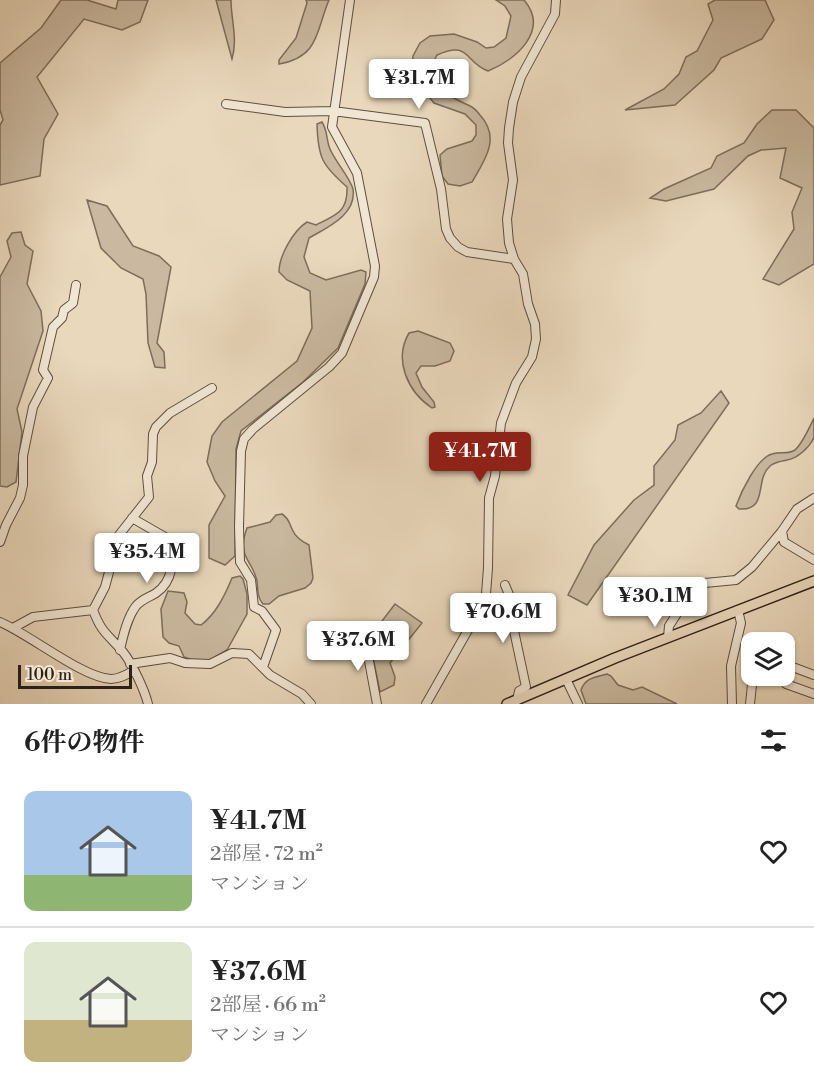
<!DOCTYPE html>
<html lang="ja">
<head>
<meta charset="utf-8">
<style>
	:root { --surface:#fff; --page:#f2f2f2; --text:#222; --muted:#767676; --line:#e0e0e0; --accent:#8f2418 }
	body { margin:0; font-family:"Libre Bodoni","Noto Serif JP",serif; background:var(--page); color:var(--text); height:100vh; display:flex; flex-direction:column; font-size:22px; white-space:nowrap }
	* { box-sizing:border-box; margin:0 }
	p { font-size:20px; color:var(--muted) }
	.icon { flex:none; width:33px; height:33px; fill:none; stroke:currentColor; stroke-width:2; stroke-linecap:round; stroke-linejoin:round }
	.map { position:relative; height:704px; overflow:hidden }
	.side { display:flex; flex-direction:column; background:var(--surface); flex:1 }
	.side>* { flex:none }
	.fabs { position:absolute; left:741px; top:632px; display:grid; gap:12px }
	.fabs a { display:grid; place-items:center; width:54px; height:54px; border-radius:12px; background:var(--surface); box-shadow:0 2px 4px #0004; font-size:30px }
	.scale { position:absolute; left:18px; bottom:15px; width:114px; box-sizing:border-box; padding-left:6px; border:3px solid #2d2118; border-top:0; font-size:16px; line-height:21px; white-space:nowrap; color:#2d2118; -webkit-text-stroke:4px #f1e6d3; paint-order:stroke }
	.price { position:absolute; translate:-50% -51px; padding:0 14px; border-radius:6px; background:#fff; color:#222; font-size:20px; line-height:39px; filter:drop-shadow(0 2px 3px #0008) }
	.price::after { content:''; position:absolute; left:50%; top:36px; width:18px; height:14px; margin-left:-9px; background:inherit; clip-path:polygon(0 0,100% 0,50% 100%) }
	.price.current { background:var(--accent); color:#fff }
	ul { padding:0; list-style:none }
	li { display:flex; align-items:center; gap:18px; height:150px; padding:0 24px }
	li+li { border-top:2px solid var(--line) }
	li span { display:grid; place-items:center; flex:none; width:168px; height:120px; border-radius:12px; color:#555 }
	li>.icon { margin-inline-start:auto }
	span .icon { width:72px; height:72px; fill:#fffc; stroke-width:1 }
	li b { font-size:26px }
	h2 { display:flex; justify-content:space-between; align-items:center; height:72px; padding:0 24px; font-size:26px }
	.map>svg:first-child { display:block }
	.green { fill:#cab9a0; stroke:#7c6d5c; stroke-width:1.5 }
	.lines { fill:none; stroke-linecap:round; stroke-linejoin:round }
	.minor-casing { stroke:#5c4f41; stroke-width:10 }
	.major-casing { stroke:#2d2118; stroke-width:12 }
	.minor { stroke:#f1e6d3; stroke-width:8 }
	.major { stroke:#ead8bc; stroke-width:9 }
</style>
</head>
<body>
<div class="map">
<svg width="814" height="704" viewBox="0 0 814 704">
	<rect width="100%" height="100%" fill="#ead8bc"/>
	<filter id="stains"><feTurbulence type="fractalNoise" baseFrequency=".00333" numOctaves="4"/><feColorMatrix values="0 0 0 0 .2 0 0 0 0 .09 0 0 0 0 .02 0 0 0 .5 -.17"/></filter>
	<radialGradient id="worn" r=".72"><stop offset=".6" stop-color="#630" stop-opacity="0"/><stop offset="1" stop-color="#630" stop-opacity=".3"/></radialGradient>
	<path class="green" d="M61,0H87L116,9L118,0H148L140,22L122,30L84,19L37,77L58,114L44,139L40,176L0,185V125L3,120L0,110V63L41,28Z
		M216,0H231C231,20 238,39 232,59Z
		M306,0H329C316,30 320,57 279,64V60L296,38L307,3Z
		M496,0H524C550,30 516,60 488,71C464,62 470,40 437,55L429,70C436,91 451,97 470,106C474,108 477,111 480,115C501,138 485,160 472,182L460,186L448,184L442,176L440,155L447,149L472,141L476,135V125L465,114L434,103L426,93L412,69L413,56L420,43L430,36L454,34L477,42L486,48L494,47L506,38L511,16L505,6Z
		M715,0H765L774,20L762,39L721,58L714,70L675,105L625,110L664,89L679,74L686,57L697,51L713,20L708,4Z
		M772,110H796L814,128V264L779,285L763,279L794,229L792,212L802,188L780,178L786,148L761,150L748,156L714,189L666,201L650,198L664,189L711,168L717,156L744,143L757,124Z
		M322,122C328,131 326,140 330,149C335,161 350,178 353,189C357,215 326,228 309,238L304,257L310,273L326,280L361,270L366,272L365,284L338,348L303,382L241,431L236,449L235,556L225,565L209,558V525L225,496L215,481L207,462L212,436L222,422L297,361L312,328L310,291L287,280L279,272C279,256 293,231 307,222L316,225C336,215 348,212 347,187C322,165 318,158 317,124Z
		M87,200L107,206L133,246L159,256L171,267L157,343L164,352L165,368L155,367L148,343L146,294L143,279L121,268L101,248Z
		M21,232L25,245L33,251L27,284L41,311L43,331L17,409L22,432L16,482L7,487L0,486V277L11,257L7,241L12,233Z
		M418,331L450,343L454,351L450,361L435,366H421L416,373L422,387L434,402L435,407L432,408C408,392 393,360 409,333Z
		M721,391L729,403L587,605L568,595L594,545L634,500L654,485V466L675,440L678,425L701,413Z
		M814,418C814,423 814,431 814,437C811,446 797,459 787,460C781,461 774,462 770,466C754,480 769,511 739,509L736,506C741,492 757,458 772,454C781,451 787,455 795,450C803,443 809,428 814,418Z
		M282,514C290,519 289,524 293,531C296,538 303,542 309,545L313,578L311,583L305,588L279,596L269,604H263C257,597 258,590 257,581C252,558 236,558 247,528L270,522L276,515Z
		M240,576L243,579L247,594V614L227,650L210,660L198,662L184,657L179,646L169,643L163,637L161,609L168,591L184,593L187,602L185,613L195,624L201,625C216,614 225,595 232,578Z
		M395,604L422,623L390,663L395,677L394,685L380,692L369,638Z
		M607,674L611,676L618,685L633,690L642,687L677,704H586L581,690C585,678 595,677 607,674Z"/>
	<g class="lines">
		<g class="minor-casing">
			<path id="minor" d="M226,104L285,112L333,111L425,123L441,189L446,229L450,238L458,247L467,252L514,259
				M782,531L784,542L814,560
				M0,542L6,525L20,498L23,485V456L33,407L48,378L43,370L53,327L62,318L64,310L73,303L76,285
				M505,585L513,604V626L526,687L519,691L517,700
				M0,622C29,634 83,678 111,679C119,679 126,675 133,671
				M13,628L33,617L93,610
				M362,634L366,645L377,704
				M668,637L669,626L678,612L698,588L705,583L736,580L752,567L782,531L797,509L814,498
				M120,650C123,636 127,618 136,606C142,599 150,597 156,593C174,581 173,560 172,541L132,518
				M130,664L170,658L185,663L210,664L232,653L249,654L270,675L302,694L311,704
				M790,666L814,675
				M263,667L276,630L262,611L254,607L251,580L240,562L239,527L241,451L244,439L253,429L329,367L342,353L374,277L375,266L357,173L332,127L350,0
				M566,679L578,704
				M786,684L814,694
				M148,704C145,691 132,663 123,652C108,634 102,634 93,610L105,587L119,535L149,497L147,476L152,462L153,434L156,427L170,413L212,388
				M426,704L472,623L486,594L488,568L489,498L495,476L501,423L516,383L532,357L536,339L535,324L528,304L523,274L514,259L509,243L507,219L513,180L508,143L509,128L513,102L521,77L555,14L556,0
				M732,704L731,666L741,623L738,610
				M750,704L753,675"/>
		</g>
		<g class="major-casing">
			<path id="major" d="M507,704L615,658L814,581"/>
		</g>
		<use href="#minor" class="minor"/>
		<use href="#major" class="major"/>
	</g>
	<rect width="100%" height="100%" filter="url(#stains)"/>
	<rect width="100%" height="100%" fill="url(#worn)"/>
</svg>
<div class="fabs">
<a><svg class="icon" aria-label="layers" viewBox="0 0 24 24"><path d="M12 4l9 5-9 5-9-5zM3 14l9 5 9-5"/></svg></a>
</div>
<div class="scale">100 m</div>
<b class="price" style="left:419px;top:110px">¥31.7M</b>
<b class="price current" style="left:480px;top:483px">¥41.7M</b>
<b class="price" style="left:147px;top:584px">¥35.4M</b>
<b class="price" style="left:655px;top:628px">¥30.1M</b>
<b class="price" style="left:503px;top:644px">¥70.6M</b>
<b class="price" style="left:358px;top:672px">¥37.6M</b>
</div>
<section class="side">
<h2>6件の物件<svg class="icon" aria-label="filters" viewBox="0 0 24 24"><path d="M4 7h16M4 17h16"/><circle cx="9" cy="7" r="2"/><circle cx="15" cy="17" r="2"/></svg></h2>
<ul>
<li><span style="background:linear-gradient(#a9c7e8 70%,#8fb573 0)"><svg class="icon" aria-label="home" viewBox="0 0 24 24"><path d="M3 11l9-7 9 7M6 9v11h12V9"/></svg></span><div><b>¥41.7M</b><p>2部屋 · 72 m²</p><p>マンション</p></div><svg class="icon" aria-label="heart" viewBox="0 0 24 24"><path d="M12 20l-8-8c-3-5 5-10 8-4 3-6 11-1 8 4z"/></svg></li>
<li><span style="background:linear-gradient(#dfe7d0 65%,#c2b280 0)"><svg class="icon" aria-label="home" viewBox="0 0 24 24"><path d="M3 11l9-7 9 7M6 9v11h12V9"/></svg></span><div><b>¥37.6M</b><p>2部屋 · 66 m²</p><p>マンション</p></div><svg class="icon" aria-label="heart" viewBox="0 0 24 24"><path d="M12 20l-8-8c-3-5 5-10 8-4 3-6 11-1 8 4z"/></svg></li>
</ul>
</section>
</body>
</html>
